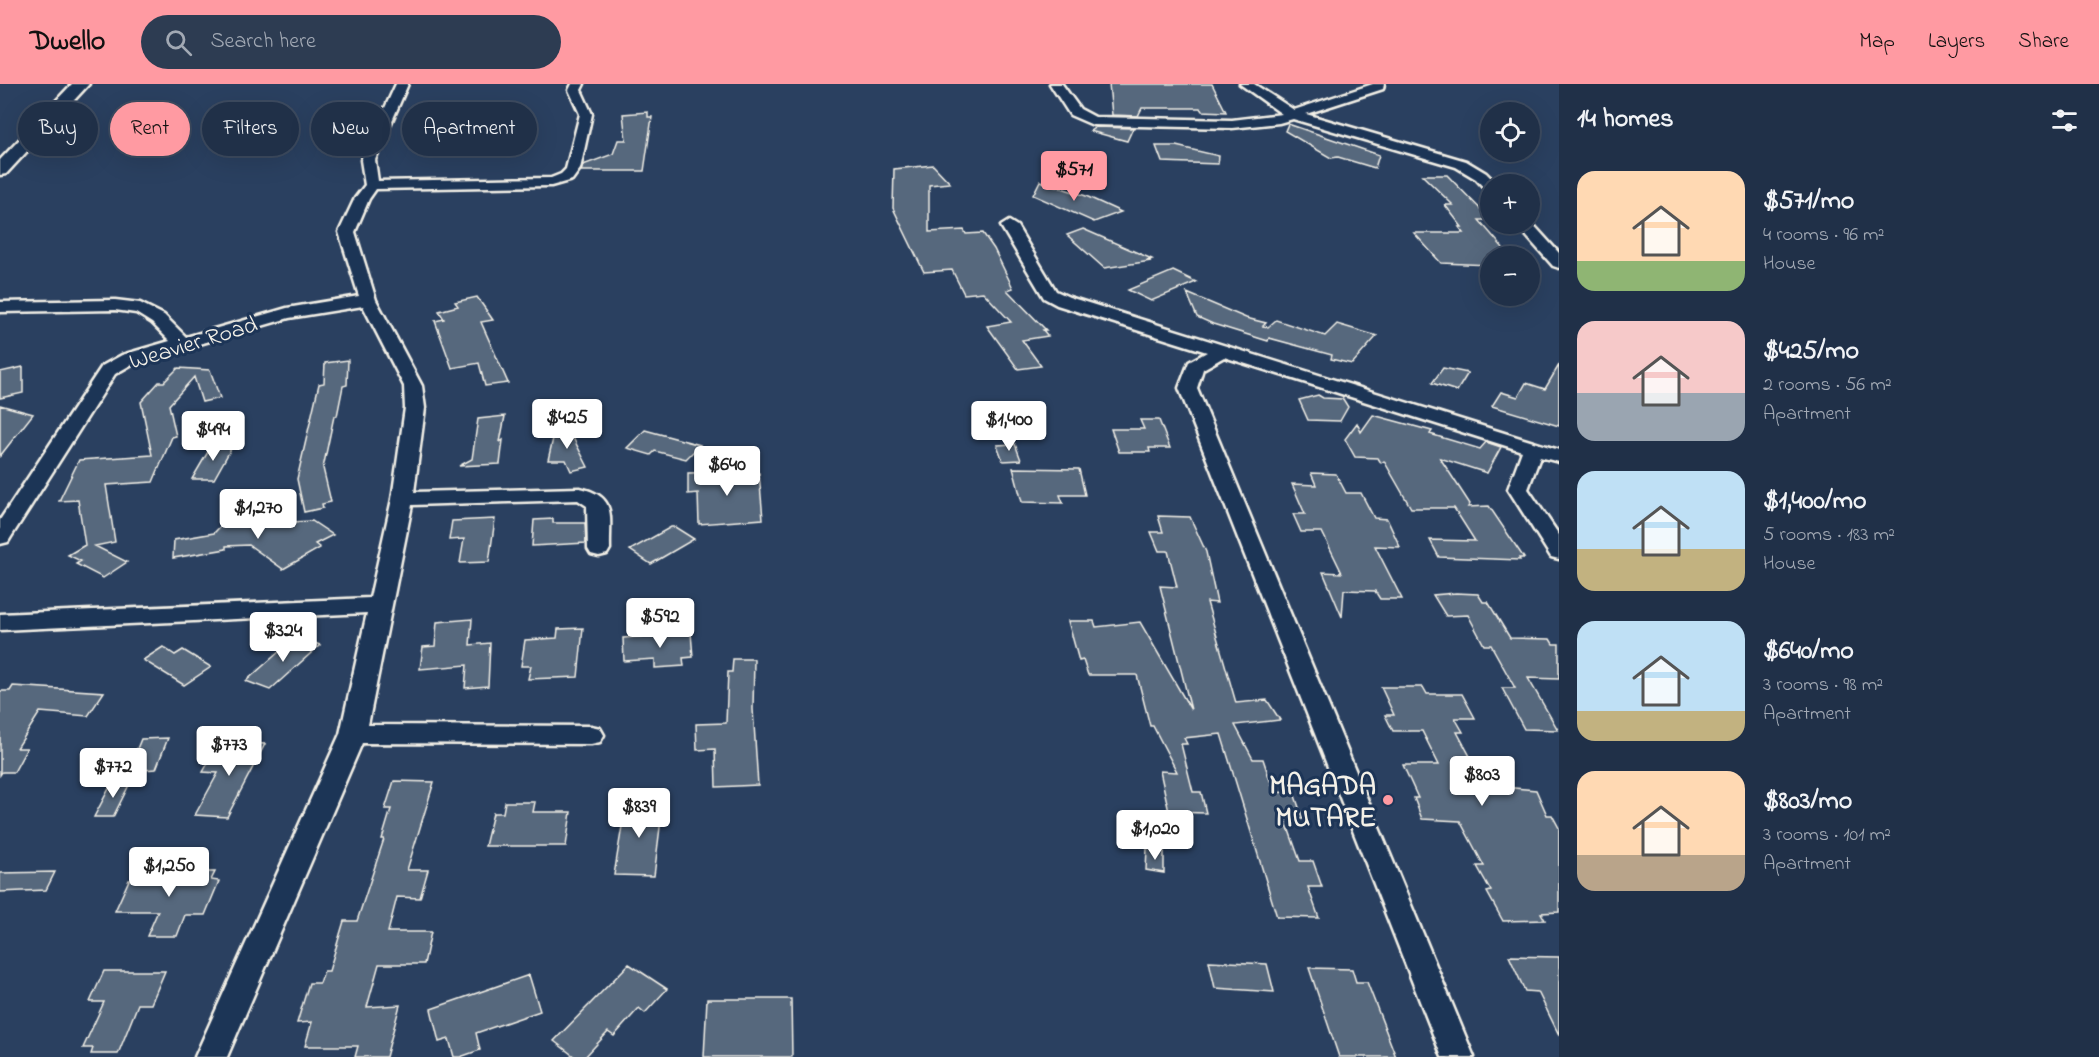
<!DOCTYPE html>
<html lang="en">
<head>
<meta charset="utf-8">
<style>
	:root { --surface:#203048; --page:#2d3c52; --text:#f1f3f6; --muted:#a2a9b4; --line:#3d4b60; --accent:#ff9aa2 }
	body { margin:0; font-family:"Indie Flower",sans-serif; background:var(--page); color:var(--text); height:100vh; display:flex; flex-direction:column; font-size:22px; white-space:nowrap }
	* { box-sizing:border-box; margin:0 }
	p { font-size:20px; color:var(--muted) }
	.icon { flex:none; width:33px; height:33px; fill:none; stroke:currentColor; stroke-width:2; stroke-linecap:round; stroke-linejoin:round }
	.map { position:relative; flex:1; overflow:hidden }
	.side { display:flex; flex-direction:column; background:var(--surface); width:540px }
	.side>* { flex:none }
	.banner { position:absolute; left:18px; top:18px; width:570px; height:54px; display:flex; gap:12px }
	.fabs { position:absolute; left:1480px; top:18px; display:grid; gap:12px }
	.fabs a { display:grid; place-items:center; width:60px; height:60px; border-radius:50%; background:var(--surface); box-shadow:0 6px 24px #0002,0 0 0 2px var(--line); font-size:30px }
	.price { position:absolute; translate:-50% -51px; padding:0 14px; border-radius:6px; background:#fff; color:#222; font-size:20px; line-height:39px; filter:drop-shadow(0 2px 3px #0008) }
	.price::after { content:''; position:absolute; left:50%; top:36px; width:18px; height:14px; margin-left:-9px; background:inherit; clip-path:polygon(0 0,100% 0,50% 100%) }
	.price.selected { background:var(--accent); color:#111 }
	ul { padding:0; list-style:none }
	li { display:flex; align-items:center; gap:18px; height:150px; padding:0 18px }
	li span { display:grid; place-items:center; flex:none; width:168px; height:120px; border-radius:18px; color:#555 }
	li>.icon { margin-inline-start:auto }
	span .icon { width:72px; height:72px; fill:#fffc; stroke-width:1 }
	li b { font-size:26px }
	h2 { display:flex; justify-content:space-between; align-items:center; height:72px; padding:0 18px; font-size:26px }
	.chip { padding:0 21px; border-radius:27px; background:var(--surface); box-shadow:0 6px 24px #0002,0 0 0 2px var(--line); font-size:21px; line-height:54px }
	.chip.selected { background:var(--accent); color:#111 }
	header { display:flex; align-items:center; gap:36px; box-sizing:border-box; height:84px; padding:0 30px; background:var(--accent); color:#111 }
	header strong { font-size:28px }
	nav { display:flex; gap:33px; margin-inline-start:auto; font-size:21px }
	.search { width:420px; height:54px; background:var(--page); display:flex; align-items:center; gap:15px; box-sizing:border-box; padding:0 21px; border-radius:33px; color:var(--muted); font-size:22px }
	main { display:flex; flex:1; min-height:0 }
	.map>svg:first-child { display:block }
	.building { fill:#56677d; stroke:#f4f1e8; stroke-width:1.5 }
	.lines { fill:none; stroke-linecap:round; stroke-linejoin:round }
	.minor-casing { stroke:#f4f1e8; stroke-width:5 }
	.tertiary-casing { stroke:#f4f1e8; stroke-width:5 }
	.minor { fill:#1d3557; fill-rule:evenodd }
	.tertiary { fill:#1d3557; fill-rule:evenodd }
	.poi-dot { fill:#ff9aa2; stroke:#1d3557; stroke-width:2 }
	.labels { text-anchor:middle; stroke-width:6; stroke-linejoin:round; paint-order:stroke }
	.street-label { font-size:24px; fill:#f4f1e8; stroke:#1d3557 }
	.near-poi-label { font-size:28px; font-weight:bold; fill:#f4f1e8; stroke:#1d3557; text-anchor:end }
</style>
</head>
<body>
<header>
<strong>Dwello</strong>
<div class="search"><svg class="icon" aria-label="search" viewBox="0 0 24 24"><circle cx="10" cy="10" r="6"/><path d="M15 15l6 6"/></svg>Search here</div>
<nav><a>Map</a><a>Layers</a><a>Share</a></nav>
</header>
<main>
<div class="map">
<svg width="1559" height="973" viewBox="0 0 1559 973">
	<rect width="100%" height="100%" fill="#2a4060"/>
	<filter id="ink" filterUnits="userSpaceOnUse"><feTurbulence type="fractalNoise" baseFrequency=".0167" numOctaves="2"/><feDisplacementMap in="SourceGraphic" scale="12" xChannelSelector="R" yChannelSelector="G"/><feConvolveMatrix kernelMatrix="1 2 1 2 8 2 1 2 1" color-interpolation-filters="sRGB"/></filter>
	<g filter="url(#ink)">
		<path class="building" d="M1109,0H1212L1226,28L1202,27L1200,24H1142L1138,32L1112,31Z
			M648,28V33H652L644,87H581L583,81L613,70L618,56H626L623,30Z
			M1288,40L1379,71L1375,84L1338,73L1331,74L1285,47Z
			M1096,43L1133,44L1127,57L1090,47Z
			M1156,62H1176L1219,72L1218,80L1162,78Z
			M933,81L950,99L929,101V148L964,146L966,150L983,149L994,165L1013,204L1007,206L1046,246H1043L1048,252L1022,256L1041,282L1018,285L987,242L1011,238L983,208L964,210L952,186L924,188L893,124L894,85Z
			M1422,91H1447L1491,136H1479L1510,172H1491V181L1441,179L1414,149H1464L1459,143H1462L1445,121H1453Z
			M1040,97L1086,112L1121,128L1094,138L1033,111Z
			M1083,145L1152,175L1148,176L1151,177L1104,184L1067,151Z
			M1173,187L1196,198L1151,217L1128,206Z
			M1187,209L1246,234L1266,239L1263,242L1268,243L1276,236L1325,252L1337,240L1377,252L1352,280L1331,275L1332,271L1269,254L1268,257L1213,240L1197,233Z
			M477,213L493,236L481,238L508,299L485,302L479,279L452,284L435,237L444,235L439,227L458,222L455,218Z
			M348,276L347,301L343,302L337,332H334L323,384L331,418L322,420L323,424L304,428L297,395L319,300L324,299L325,279Z
			M1559,281V342L1492,322L1501,308L1518,313L1526,299L1545,305Z
			M23,283V309L0,314V288Z
			M178,284L210,286L220,314L202,318L194,293L169,321L176,352L172,353L153,398L106,401L115,458L95,462L127,478L103,494L76,480L81,477L68,471L85,461L78,416L59,417L79,376L152,371L141,318L159,298H164Z
			M1443,284L1468,289L1457,307L1432,299Z
			M1318,311L1323,314L1343,315L1348,323L1340,337L1308,336L1299,316Z
			M0,321L33,330L0,372Z
			M1373,331L1432,347L1430,350L1480,365L1486,358L1501,363L1487,389L1440,374L1470,420L1468,423L1489,422L1524,474H1519L1520,476L1439,473L1430,456L1475,457L1454,424H1411L1384,377L1381,379L1378,374L1355,373L1345,355L1357,339L1361,348Z
			M505,332L500,358L503,356L500,380L459,382L472,375L478,335Z
			M1140,336H1159L1170,364H1149L1150,368H1119L1111,345H1144Z
			M555,346H569L588,383L571,387L566,376H548Z
			M645,346L700,361L686,375L655,367L651,371L627,364Z
			M1015,360L1021,376L1003,377L997,361Z
			M212,361H233L214,395H192Z
			M1013,384L1079,385L1085,411H1060L1063,419L1022,418Z
			M734,388V390L759,389L763,435L699,440L698,409L688,410V389Z
			M1311,389L1336,390L1346,409H1361L1374,434L1387,435L1400,463L1375,462L1402,515H1380L1375,507L1344,506L1342,533L1323,488L1342,489L1322,448H1301L1293,430H1305L1292,400L1316,401Z
			M233,429L252,432L245,440L312,437L333,451L315,460L320,464L283,485L249,461L226,462V465L173,474L174,456L214,449Z
			M1158,432L1190,433L1206,468L1217,519L1207,518L1236,619L1267,616L1280,636L1235,641L1253,675H1263L1274,708L1294,709L1303,735H1285L1300,777H1313L1322,803H1308L1319,834L1277,833L1221,650L1184,654L1187,660H1181L1193,708H1201L1206,729L1169,728L1160,687L1177,688L1153,642H1150L1137,591H1088L1083,576L1079,577L1068,537H1094L1096,543L1140,538L1191,626L1160,502L1177,503L1168,467H1159L1151,448H1163Z
			M495,435L489,478L460,479L464,455L449,456L452,437Z
			M553,435V439H585L586,459L532,462L534,436Z
			M671,443H675L694,455L651,480L630,466Z
			M1456,509L1478,510L1483,518H1488L1510,554L1550,555L1553,560H1559V595L1528,594L1558,646L1524,645L1502,604H1515L1491,561H1484L1468,531L1446,532L1433,511Z
			M472,535L470,561L490,559L488,602L465,604L467,581L420,585L423,563L435,562L437,538Z
			M583,544L578,593L528,595L531,582H521L525,556L557,554L558,545Z
			M691,549L693,573L683,574L684,582L655,584V575L624,577L623,554Z
			M297,552L320,561L270,606L246,597Z
			M163,563L175,571L183,566L211,583L184,601L143,576Z
			M733,575H754L753,625L758,701L716,703L715,665L697,666L696,640L726,639L728,588H732Z
			M13,602L104,608L88,632L40,628L17,664H27L14,688H2L0,691V607H10Z
			M1381,603H1423L1427,610H1462L1475,634H1455L1463,648H1457L1478,687H1485L1493,702L1536,706L1547,731H1552L1559,744V828L1541,829L1545,836L1503,837L1487,808L1491,807L1477,782H1484L1460,737L1422,735L1414,714H1418L1403,681H1439L1422,647H1393L1385,631H1394Z
			M168,654L156,685L128,687L141,655Z
			M231,658L265,660L227,733L195,731L218,689L203,688L215,667L226,668Z
			M113,697H131L113,733H94Z
			M394,697L434,698L407,786H428L420,814L397,813L388,848H431L424,880H379L367,923L400,921L386,973H355L358,962H305L312,938L297,939L309,899H320L324,887H329L344,837H357L384,755H382L391,725H385Z
			M505,718H535L533,728H571L566,762H485L493,729H503Z
			M626,718L663,719L654,792L614,791Z
			M1147,764L1164,767V789L1146,786Z
			M55,788L46,806L0,808V789Z
			M143,788H215L211,796L219,797L205,831H185L177,852H147L158,827H115L129,796H139Z
			M1509,872L1559,873V951L1538,908L1525,907Z
			M1209,877L1267,880L1274,908L1215,904Z
			M629,880L667,905L645,929L639,924L614,952L608,948L585,973H575L554,957Z
			M1309,884L1352,885L1356,898H1367L1396,973H1339Z
			M104,887H165L151,920H138L118,970H91L93,964H83L104,918H90Z
			M529,891L540,927L476,949L480,966L460,973H454L449,955L439,958L431,925Z
			M707,915H791L792,973H704Z"/>
		<g class="lines">
			<g class="minor-casing">
				<path id="minor" d="M396,0H408L375,76L378,97L551,94L561,90L566,85L580,30L569,6L572,0H584L581,6L592,30L580,85L572,96L551,102L376,105L369,115L355,148L376,216L422,302L425,324L414,408L580,404C618,413 609,432 610,465L607,470L599,472L591,470L588,465L587,422L578,416L412,421L368,641L591,642L600,644L604,651L600,658L591,660L362,659L227,973H195L340,650L367,529L0,546V530L370,514L392,415L405,324L404,302L363,222L289,234L134,279L115,290L11,453L8,458L0,460V436L102,282L122,271L170,257L152,239L136,229L115,226L0,228V218L115,216L140,219L164,231L186,253L287,224L359,212L339,148L355,114L365,101L361,76Z
					M1050,0H1062L1080,25L1095,33L1232,36L1282,30L1240,0H1254L1294,26L1373,0H1384L1383,5L1306,30L1466,77L1486,89L1497,100H1491V107L1486,106L1476,95L1456,83L1293,35L1279,39L1232,44L1093,41L1070,31Z
					M1009,137L1017,142L1056,207L1069,213L1559,366V378L1540,373L1528,405L1559,451V475L1551,473L1508,405L1522,367L1224,273L1203,285L1197,304L1474,973H1442L1179,304L1189,278L1207,268L1057,221L1044,214L1001,142Z
					M1530,137L1559,169V184L1553,182L1516,140H1530Z"/>
			</g>
			<g class="tertiary-casing">
				<path id="tertiary" d="M72,0H89L6,90L0,91V76Z"/>
			</g>
			<use href="#minor" class="minor"/>
			<use href="#tertiary" class="tertiary"/>
		</g>
	</g>
	<circle class="poi-dot" cx="1388" cy="716" r="6"/>
	<g class="labels">
		<g class="street-label">
			<text transform="translate(193 258) rotate(-17)" y="8">Weavier Road</text>
		</g>
		<g class="near-poi-label">
			<text x="1376" y="710">MAGADA<tspan x="1376" dy="32">MUTARE</tspan></text>
		</g>
	</g>
</svg>
<div class="fabs">
<a><svg class="icon" aria-label="locate" viewBox="0 0 24 24"><circle cx="12" cy="12" r="6"/><path d="M12 2v4M12 18v4M2 12h4M18 12h4"/></svg></a>
<a>+</a>
<a>−</a>
</div>
<b class="price selected" style="left:1074px;top:118px">$571</b>
<b class="price" style="left:567px;top:366px">$425</b>
<b class="price" style="left:1009px;top:368px">$1,400</b>
<b class="price" style="left:213px;top:378px">$494</b>
<b class="price" style="left:727px;top:413px">$640</b>
<b class="price" style="left:258px;top:456px">$1,270</b>
<b class="price" style="left:660px;top:565px">$592</b>
<b class="price" style="left:283px;top:579px">$324</b>
<b class="price" style="left:229px;top:693px">$773</b>
<b class="price" style="left:113px;top:715px">$772</b>
<b class="price" style="left:1482px;top:723px">$803</b>
<b class="price" style="left:639px;top:755px">$839</b>
<b class="price" style="left:1155px;top:777px">$1,020</b>
<b class="price" style="left:169px;top:814px">$1,250</b>
<div class="banner">
<a class="chip">Buy</a>
<a class="chip selected">Rent</a>
<a class="chip">Filters</a>
<a class="chip">New</a>
<a class="chip">Apartment</a>
</div>
</div>
<section class="side">
<h2>14 homes<svg class="icon" aria-label="filters" viewBox="0 0 24 24"><path d="M4 7h16M4 17h16"/><circle cx="9" cy="7" r="2"/><circle cx="15" cy="17" r="2"/></svg></h2>
<ul>
<li><span style="background:linear-gradient(#ffd9b3 75%,#8fb573 0)"><svg class="icon" aria-label="home" viewBox="0 0 24 24"><path d="M3 11l9-7 9 7M6 9v11h12V9"/></svg></span><div><b>$571/mo</b><p>4 rooms · 96 m²</p><p>House</p></div></li>
<li><span style="background:linear-gradient(#f6c9c9 60%,#9aa5b1 0)"><svg class="icon" aria-label="home" viewBox="0 0 24 24"><path d="M3 11l9-7 9 7M6 9v11h12V9"/></svg></span><div><b>$425/mo</b><p>2 rooms · 56 m²</p><p>Apartment</p></div></li>
<li><span style="background:linear-gradient(#bfe0f5 65%,#c2b280 0)"><svg class="icon" aria-label="home" viewBox="0 0 24 24"><path d="M3 11l9-7 9 7M6 9v11h12V9"/></svg></span><div><b>$1,400/mo</b><p>5 rooms · 183 m²</p><p>House</p></div></li>
<li><span style="background:linear-gradient(#bfe0f5 75%,#c2b280 0)"><svg class="icon" aria-label="home" viewBox="0 0 24 24"><path d="M3 11l9-7 9 7M6 9v11h12V9"/></svg></span><div><b>$640/mo</b><p>3 rooms · 98 m²</p><p>Apartment</p></div></li>
<li><span style="background:linear-gradient(#ffd9b3 70%,#b9a48a 0)"><svg class="icon" aria-label="home" viewBox="0 0 24 24"><path d="M3 11l9-7 9 7M6 9v11h12V9"/></svg></span><div><b>$803/mo</b><p>3 rooms · 101 m²</p><p>Apartment</p></div></li>
</ul>
</section>
</main>
</body>
</html>
